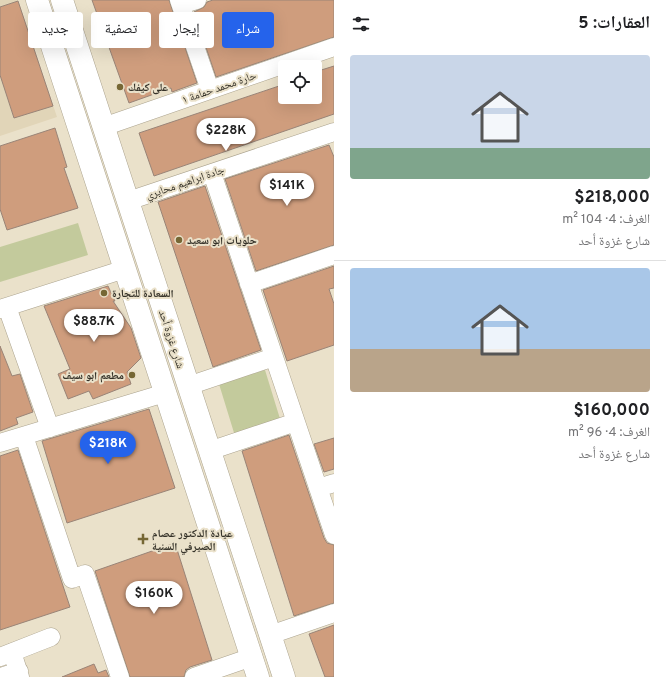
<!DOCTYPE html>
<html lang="ar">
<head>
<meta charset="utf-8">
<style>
	:root { --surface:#fff; --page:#f2f2f2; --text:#202124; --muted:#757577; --line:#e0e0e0; --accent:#2563eb }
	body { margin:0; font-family:Overpass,"Noto Naskh Arabic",sans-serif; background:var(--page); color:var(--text); direction:rtl; height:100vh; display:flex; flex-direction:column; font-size:15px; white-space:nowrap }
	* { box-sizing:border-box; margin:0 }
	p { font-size:13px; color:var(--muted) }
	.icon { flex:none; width:22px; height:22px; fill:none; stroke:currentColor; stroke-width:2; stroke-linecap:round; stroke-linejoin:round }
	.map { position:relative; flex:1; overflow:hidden; direction:ltr }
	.details { display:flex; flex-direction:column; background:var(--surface); width:332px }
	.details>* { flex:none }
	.hud { position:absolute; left:12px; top:12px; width:262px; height:36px; direction:rtl; display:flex; gap:8px }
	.fabs { position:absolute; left:278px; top:60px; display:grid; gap:8px }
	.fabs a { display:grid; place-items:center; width:44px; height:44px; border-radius:4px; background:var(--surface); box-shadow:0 4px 16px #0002; font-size:20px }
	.price { position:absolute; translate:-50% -34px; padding:0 9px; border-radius:14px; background:#fff; color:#222; font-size:13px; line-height:26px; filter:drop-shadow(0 1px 2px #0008) }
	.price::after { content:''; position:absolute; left:50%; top:24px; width:12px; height:9px; margin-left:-6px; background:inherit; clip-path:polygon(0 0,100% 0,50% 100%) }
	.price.selected { background:var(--accent); color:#fff }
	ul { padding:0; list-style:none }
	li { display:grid; align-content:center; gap:8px; height:212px; padding:0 16px }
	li+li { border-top:1px solid var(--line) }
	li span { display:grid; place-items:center; height:124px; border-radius:4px; color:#555 }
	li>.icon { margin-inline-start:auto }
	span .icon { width:72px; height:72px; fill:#fffc; stroke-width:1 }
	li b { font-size:17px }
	h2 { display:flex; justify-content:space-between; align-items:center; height:48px; padding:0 16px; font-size:17px }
	.pill { padding:0 14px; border-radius:4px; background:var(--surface); box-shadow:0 4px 16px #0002; font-size:14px; line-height:36px }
	.pill.selected { background:var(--accent); color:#fff }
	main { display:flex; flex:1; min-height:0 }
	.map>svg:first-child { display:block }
	.built { fill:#e1d5b8 }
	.green { fill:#c3ca9c }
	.building { fill:#cf9d7d; stroke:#998477 }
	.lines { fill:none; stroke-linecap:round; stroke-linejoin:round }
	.minor-casing { stroke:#aba38e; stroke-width:19 }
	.major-casing { stroke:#aba38e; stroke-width:23 }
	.minor { stroke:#fff; stroke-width:18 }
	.major { stroke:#fff; stroke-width:22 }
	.poi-dot { fill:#766734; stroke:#eae1ca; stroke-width:1.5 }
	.labels { text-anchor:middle; stroke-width:4; stroke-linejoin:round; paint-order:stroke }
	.poi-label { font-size:11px; font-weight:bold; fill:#353229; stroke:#eae1ca; text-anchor:start }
	.street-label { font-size:11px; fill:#353229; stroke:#eae1ca }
</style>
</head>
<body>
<main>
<section class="details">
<h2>العقارات: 5<svg class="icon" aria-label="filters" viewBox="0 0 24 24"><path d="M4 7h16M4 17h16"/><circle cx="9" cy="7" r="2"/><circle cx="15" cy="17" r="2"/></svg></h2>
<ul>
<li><span style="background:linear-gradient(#c9d6e8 75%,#7fa58c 0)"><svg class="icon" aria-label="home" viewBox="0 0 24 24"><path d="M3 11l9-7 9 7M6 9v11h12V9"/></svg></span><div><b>$218,000</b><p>الغرف: 4 · 104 m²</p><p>شارع غزوة أحد</p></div></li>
<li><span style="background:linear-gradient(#a9c7e8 65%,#b9a48a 0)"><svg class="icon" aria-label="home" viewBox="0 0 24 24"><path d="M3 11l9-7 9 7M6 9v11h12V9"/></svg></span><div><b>$160,000</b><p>الغرف: 4 · 96 m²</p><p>شارع غزوة أحد</p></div></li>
</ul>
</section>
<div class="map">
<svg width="334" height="677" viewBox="0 0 334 677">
	<rect width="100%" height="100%" fill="#eae1ca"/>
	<path class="built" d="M0,0H18L57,117L0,136Z"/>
	<path class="green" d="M78,223L88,255L0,282V247Z
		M265,370L281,422L235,436L219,384Z"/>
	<path class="building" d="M92,0H169L197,83L172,92L171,88L129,103Z
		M213,0H334V37L216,77L194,12L204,7L207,2Z
		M18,1L53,106L14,118L0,75V7Z
		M334,66V114L154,176L139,133L285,84V97H315V72Z
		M55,128L67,167L64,168L78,208L7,230L0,209V146Z
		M329,145L334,157V245L256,271L225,179Z
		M205,186L261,350L213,367L158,202Z
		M334,266V288L329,289L334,304V345L287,361L263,290Z
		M108,286L115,301H113L131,328L141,358L127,372L131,384L93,399L89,391L68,399L58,374L70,369L44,306Z
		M0,346L12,376L20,374L33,412L16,418L18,424L0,431Z
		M149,409L175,488L67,523L42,441Z
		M289,435L324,538L327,543L334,545V603L294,616L242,451Z
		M334,438V469L324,472L314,444Z
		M18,450L70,607L0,630V456Z
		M175,543L212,660L190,667L186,670L184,677H130L95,571Z
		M334,625V677H325L309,634Z
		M94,664L98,673L106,670L109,677H62Z"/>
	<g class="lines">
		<g class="minor-casing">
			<path id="minor" d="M179,0L210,90
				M181,5L197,0
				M103,127L334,47
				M212,173L334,535
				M128,201L334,132
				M249,284L334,255
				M7,307L50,428
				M0,309L125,269
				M188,386L274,357
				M24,436L72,579L85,574L120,677
				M0,443L165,393
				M209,451L296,422
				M318,488L334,483
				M270,635L334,613
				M12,652L20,677
				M0,657L51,637
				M1,677L19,671
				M194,677L252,657"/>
		</g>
		<g class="major-casing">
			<path id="major" d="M37,0L258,677
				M62,0L284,677"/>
		</g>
		<use href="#minor" class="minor"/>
		<use href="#major" class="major"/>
	</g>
	<g class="poi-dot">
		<circle cx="120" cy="87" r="4"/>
		<circle cx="179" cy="240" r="4"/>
		<circle cx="104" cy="293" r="4"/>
		<circle cx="132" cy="375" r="4"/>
		<path d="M141 533h4v4h4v4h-4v4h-4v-4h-4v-4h4z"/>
	</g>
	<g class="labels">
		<g class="poi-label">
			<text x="128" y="91">على كيفك</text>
			<text x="187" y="244">حلويات ابو سعيد</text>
			<text x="112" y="297">السعادة للتجارة</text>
			<text x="124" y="379" text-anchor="end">مطعم ابو سيف</text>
			<text x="152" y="537">عيادة الدكتور عصام<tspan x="152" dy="13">الصيرفي السنية</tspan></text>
		</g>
		<g class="street-label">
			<text transform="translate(219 87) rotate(-19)" y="4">حارة محمد حمامة ١</text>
			<text transform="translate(185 182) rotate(-19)" y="4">جادة ابراهيم محايري</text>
			<text transform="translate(172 339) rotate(72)" y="4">شارع غزوة أحد</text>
		</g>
	</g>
</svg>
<div class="fabs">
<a><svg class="icon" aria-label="locate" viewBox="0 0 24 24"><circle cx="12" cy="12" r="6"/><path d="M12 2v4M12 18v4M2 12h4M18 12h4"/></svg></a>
</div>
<b class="price" style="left:226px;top:152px">$228K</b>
<b class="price" style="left:287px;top:207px">$141K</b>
<b class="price" style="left:94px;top:343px">$88.7K</b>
<b class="price selected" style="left:108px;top:465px">$218K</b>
<b class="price" style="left:154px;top:615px">$160K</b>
<div class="hud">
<a class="pill selected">شراء</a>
<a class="pill">إيجار</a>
<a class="pill">تصفية</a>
<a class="pill">جديد</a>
</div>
</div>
</main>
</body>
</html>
